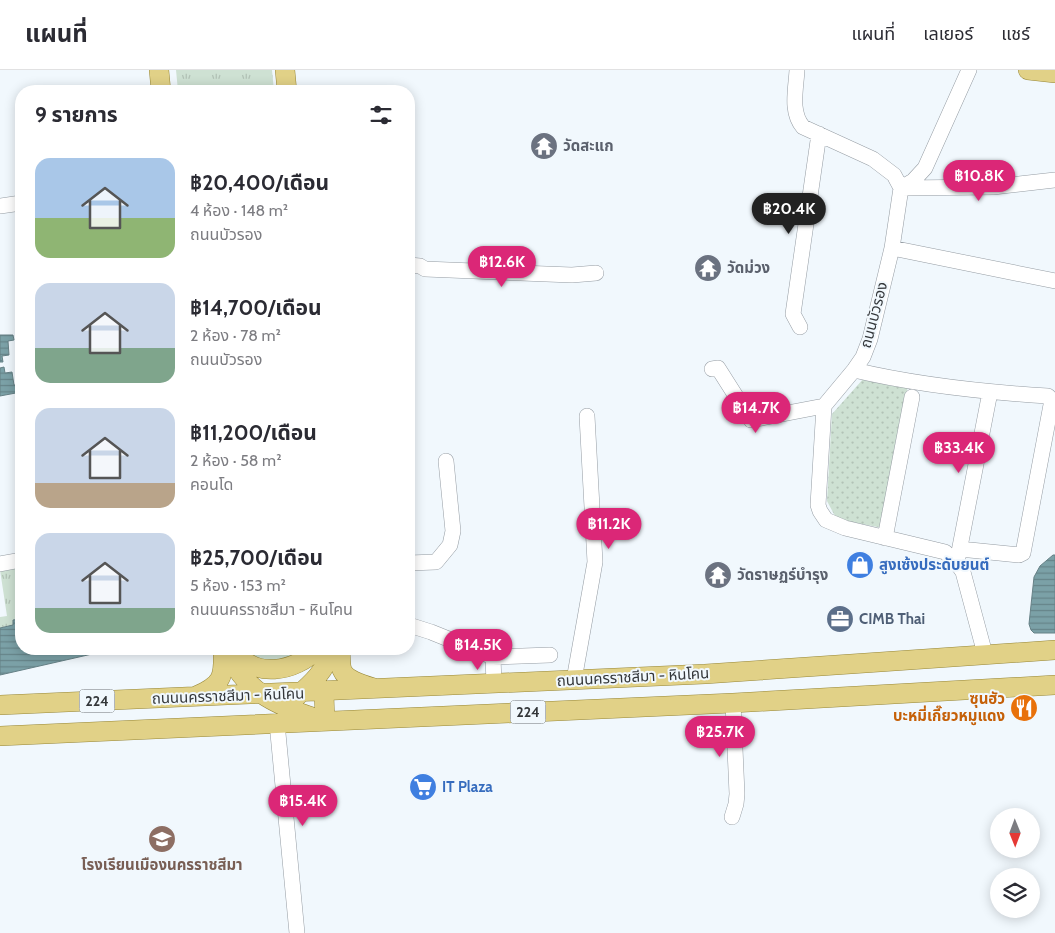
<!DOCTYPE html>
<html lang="th">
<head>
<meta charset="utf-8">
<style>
	:root { --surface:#fff; --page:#f7f7f7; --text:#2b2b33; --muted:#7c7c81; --line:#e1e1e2; --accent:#db2777 }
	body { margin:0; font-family:Cabin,"Noto Sans Thai",sans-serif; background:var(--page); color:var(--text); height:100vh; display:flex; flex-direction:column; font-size:19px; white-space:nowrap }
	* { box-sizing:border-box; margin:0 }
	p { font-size:16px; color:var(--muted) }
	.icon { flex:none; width:28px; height:28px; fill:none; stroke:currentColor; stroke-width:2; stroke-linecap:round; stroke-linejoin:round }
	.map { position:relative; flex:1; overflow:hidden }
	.drawer { position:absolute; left:15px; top:15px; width:400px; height:570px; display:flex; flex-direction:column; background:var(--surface); border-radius:20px; box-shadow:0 2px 12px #0003 }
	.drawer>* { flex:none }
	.needle { width:32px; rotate:179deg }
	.buttons { position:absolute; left:990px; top:738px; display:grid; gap:10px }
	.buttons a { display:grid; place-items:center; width:50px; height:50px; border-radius:50%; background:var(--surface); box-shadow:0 2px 12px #0003; font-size:25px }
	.price { position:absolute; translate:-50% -42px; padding:0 11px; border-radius:18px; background:var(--accent); color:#fff; font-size:16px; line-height:32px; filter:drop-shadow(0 1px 2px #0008) }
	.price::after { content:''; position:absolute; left:50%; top:30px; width:15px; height:11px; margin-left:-8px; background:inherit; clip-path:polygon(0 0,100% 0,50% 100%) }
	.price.active { background:#222; color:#fff }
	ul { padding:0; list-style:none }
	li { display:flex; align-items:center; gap:15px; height:125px; padding:0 20px }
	li span { display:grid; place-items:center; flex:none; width:140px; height:100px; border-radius:15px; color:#555 }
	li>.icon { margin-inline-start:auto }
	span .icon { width:60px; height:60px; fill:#fffc; stroke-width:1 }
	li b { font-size:21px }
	h2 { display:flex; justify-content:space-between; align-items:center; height:60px; padding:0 20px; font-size:21px }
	header { display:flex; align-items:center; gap:30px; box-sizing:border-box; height:70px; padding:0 25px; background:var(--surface); border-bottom:1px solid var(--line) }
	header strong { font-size:24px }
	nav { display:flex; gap:28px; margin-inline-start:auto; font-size:18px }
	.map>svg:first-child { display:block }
	.park { fill:url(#park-tufts) }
	.garden { fill:url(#garden-dots) }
	.water { fill:url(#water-rules); stroke:#668186 }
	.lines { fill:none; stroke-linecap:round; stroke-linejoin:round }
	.minor-casing { stroke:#959ca3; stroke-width:16 }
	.major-casing { stroke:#978738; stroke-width:20 }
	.minor { stroke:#fff; stroke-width:15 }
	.major { stroke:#e1d187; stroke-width:19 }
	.labels { text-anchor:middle; stroke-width:4; stroke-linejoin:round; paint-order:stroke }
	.shield { fill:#f1f8fd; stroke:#6d7174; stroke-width:1 }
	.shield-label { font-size:14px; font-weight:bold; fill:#34373a }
	.worship-label { font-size:15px; font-weight:bold; fill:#5b616d; stroke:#f1f8fd; text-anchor:start }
	.street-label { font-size:15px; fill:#34373a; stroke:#f1f8fd }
	.shop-label { font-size:15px; font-weight:bold; fill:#366cbe; stroke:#f1f8fd; text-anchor:start }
	.service-label { font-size:15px; font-weight:bold; fill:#4e5e75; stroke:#f1f8fd; text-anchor:start }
	.food-label { font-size:15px; font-weight:bold; fill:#c56008; stroke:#f1f8fd; text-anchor:end }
	.education-label { font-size:15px; font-weight:bold; fill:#785e54; stroke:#f1f8fd }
</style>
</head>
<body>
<header>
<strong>แผนที่</strong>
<nav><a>แผนที่</a><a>เลเยอร์</a><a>แชร์</a></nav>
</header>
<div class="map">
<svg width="1055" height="863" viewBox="0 0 1055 863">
	<defs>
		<pattern id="park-tufts" width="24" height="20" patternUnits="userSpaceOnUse" patternTransform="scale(1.25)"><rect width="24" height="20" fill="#cee1d3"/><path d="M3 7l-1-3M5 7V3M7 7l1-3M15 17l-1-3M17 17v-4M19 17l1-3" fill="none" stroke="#b2c2b6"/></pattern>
		<pattern id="garden-dots" width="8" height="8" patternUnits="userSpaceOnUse" patternTransform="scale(1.25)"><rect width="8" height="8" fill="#cee1d3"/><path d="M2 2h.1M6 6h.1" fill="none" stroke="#b2c2b6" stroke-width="1.8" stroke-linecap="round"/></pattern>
		<pattern id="water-rules" width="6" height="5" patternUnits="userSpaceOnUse" patternTransform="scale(1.25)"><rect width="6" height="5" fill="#7ba1a7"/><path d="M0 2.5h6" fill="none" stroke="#668489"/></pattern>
	</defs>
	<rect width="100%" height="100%" fill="#f1f8fd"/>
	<path class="park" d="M176,0H272L274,21H178Z
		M21,496V549L13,550V555L0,558V547L7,546L0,500Z
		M240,579H312L268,595Z"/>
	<path class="garden" d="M864,308L908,315L883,458L840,450L836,448L827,431L832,344Z"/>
	<path class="water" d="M0,265H13L14,270L8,271L9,285L2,286L3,292H0Z
		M4,297L5,303L12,302L14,315H21V322L0,326V298Z
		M1053,485H1055V563H1034L1031,560L1029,554L1034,507L1040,496Z
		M21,549V579H114L0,605V558L13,555V550Z"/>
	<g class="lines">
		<g class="minor-casing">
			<path id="minor" d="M797,0C796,19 790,42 803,57L873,89L894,105L901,118L892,178L870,269L863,287L854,300L824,336L818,435L820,441L826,450L845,458L945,482L956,492L963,502L985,584
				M901,118L993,117L1055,110
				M901,118L913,111L925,98L969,0
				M0,136L21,133
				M892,178L1055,211
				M409,195L420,196L425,199L572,205L596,203
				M800,257L793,244L819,64
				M712,299L718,298L751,350L824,336
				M854,300C917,315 983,322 1048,326L1051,329V335L1023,483L1019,485L960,479
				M885,468L912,327
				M958,487L990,322
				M409,493L436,492L450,475L453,461L446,391
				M0,494L21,490
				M409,555L431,562L493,587L550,585
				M493,587L494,614
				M574,610L595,492L587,346
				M277,653L297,863
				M732,747L736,734L737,724L733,633"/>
		</g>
		<g class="major-casing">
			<path id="major" d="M159,0L161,21
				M285,0L287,21
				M1028,0L1055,3
				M228,579C241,623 285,639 325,651L324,623
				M235,579C252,610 296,602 317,579
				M340,579C341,585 340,594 342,600C346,610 364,615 374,618
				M196,626C223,614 224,607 223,579
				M296,627C311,614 327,600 331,579
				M0,635C235,626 470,616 705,604C822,597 938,587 1055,580
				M0,666L733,633L1055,615"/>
		</g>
		<use href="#minor" class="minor"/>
		<use href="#major" class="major"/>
	</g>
	<defs>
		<g id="temple-disc" transform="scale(1.4375)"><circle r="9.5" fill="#6b7280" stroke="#f1f8fd"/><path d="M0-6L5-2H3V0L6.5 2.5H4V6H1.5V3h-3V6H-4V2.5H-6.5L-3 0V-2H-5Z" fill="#fff"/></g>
		<g id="shop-disc" transform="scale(1.4375)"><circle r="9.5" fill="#3f7fe0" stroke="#f1f8fd"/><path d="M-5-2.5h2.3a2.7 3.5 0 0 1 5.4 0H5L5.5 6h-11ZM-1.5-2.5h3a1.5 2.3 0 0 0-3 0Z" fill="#fff"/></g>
		<g id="office-disc" transform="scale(1.4375)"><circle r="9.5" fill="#5c6f8a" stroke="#f1f8fd"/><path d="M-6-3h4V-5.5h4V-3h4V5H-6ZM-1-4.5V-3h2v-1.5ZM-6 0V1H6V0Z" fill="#fff"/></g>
		<g id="restaurant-disc" transform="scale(1.4375)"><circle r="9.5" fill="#e8710a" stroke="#f1f8fd"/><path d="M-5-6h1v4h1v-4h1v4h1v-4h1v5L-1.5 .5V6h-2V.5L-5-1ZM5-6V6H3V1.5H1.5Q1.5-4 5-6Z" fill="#fff"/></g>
		<g id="supermarket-disc" transform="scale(1.4375)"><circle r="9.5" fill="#3f7fe0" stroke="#f1f8fd"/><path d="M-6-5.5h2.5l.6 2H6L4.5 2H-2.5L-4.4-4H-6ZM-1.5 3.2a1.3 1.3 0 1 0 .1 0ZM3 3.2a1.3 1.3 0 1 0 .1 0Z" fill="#fff"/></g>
		<g id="school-disc" transform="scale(1.4375)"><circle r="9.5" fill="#8d6e63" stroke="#f1f8fd"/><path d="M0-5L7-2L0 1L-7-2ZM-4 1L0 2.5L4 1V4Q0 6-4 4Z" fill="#fff"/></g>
	</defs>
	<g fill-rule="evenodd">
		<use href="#temple-disc" x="544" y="76"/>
		<use href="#temple-disc" x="708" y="198"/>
		<use href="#shop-disc" x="860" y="495"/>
		<use href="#temple-disc" x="718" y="505"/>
		<use href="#office-disc" x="840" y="549"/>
		<use href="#restaurant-disc" x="1024" y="638"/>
		<use href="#supermarket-disc" x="423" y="717"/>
		<use href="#school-disc" x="162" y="769"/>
	</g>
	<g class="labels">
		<g class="shield">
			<rect x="79.5" y="619.5" width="35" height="23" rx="4"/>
			<rect x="510.5" y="630.5" width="35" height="23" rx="4"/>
		</g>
		<g class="shield-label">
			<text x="97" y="636">224</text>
			<text x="528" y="647">224</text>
		</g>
		<g class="worship-label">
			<text x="563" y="81">วัดสะแก</text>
			<text x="727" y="203">วัดม่วง</text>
			<text x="737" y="510">วัดราษฏร์บำรุง</text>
		</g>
		<g class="street-label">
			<text transform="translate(874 245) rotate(-75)" y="5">ถนนบัวรอง</text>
			<text transform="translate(633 607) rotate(-3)" y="5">ถนนนครราชสีมา - หินโคน</text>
			<text transform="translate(228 626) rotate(-2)" y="5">ถนนนครราชสีมา - หินโคน</text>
		</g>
		<g class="shop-label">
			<text x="879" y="500">สูงเซ้งประดับยนต์</text>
			<text x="442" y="722">IT Plaza</text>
		</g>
		<g class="service-label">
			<text x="859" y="554">CIMB Thai</text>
		</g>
		<g class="food-label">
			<text x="1005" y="634">ซุนฮัว<tspan x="1005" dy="17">บะหมี่เกี๊ยวหมูแดง</tspan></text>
		</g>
		<g class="education-label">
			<text x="162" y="800">โรงเรียนเมืองนครราชสีมา</text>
		</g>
	</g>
</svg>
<div class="buttons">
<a><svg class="needle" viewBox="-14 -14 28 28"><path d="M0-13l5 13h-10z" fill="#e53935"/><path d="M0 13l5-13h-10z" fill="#7c7c81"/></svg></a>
<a><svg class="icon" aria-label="layers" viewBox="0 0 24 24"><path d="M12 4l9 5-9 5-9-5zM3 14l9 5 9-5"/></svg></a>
</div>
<b class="price" style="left:979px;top:132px">฿10.8K</b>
<b class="price active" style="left:789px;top:165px">฿20.4K</b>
<b class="price" style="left:502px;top:218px">฿12.6K</b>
<b class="price" style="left:756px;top:364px">฿14.7K</b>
<b class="price" style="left:959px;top:404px">฿33.4K</b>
<b class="price" style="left:609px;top:480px">฿11.2K</b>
<b class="price" style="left:478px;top:601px">฿14.5K</b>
<b class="price" style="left:720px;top:688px">฿25.7K</b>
<b class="price" style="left:303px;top:757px">฿15.4K</b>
<section class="drawer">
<h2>9 รายการ<svg class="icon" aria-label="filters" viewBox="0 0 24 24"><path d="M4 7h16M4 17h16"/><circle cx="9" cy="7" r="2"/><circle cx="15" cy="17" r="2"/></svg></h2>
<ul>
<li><span style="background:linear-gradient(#a9c7e8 60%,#8fb573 0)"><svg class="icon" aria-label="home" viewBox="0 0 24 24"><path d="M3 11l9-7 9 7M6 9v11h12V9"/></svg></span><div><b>฿20,400/เดือน</b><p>4 ห้อง · 148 m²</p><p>ถนนบัวรอง</p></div></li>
<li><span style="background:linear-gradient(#c9d6e8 65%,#7fa58c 0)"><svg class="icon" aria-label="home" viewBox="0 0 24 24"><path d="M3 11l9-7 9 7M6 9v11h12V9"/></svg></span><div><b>฿14,700/เดือน</b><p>2 ห้อง · 78 m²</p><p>ถนนบัวรอง</p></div></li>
<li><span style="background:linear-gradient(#c9d6e8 75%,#b9a48a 0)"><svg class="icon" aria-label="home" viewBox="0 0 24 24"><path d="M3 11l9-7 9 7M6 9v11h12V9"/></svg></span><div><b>฿11,200/เดือน</b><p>2 ห้อง · 58 m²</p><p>คอนโด</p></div></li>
<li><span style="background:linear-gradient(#c9d6e8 75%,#7fa58c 0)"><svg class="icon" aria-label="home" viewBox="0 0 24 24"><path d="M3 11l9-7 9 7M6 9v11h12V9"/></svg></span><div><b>฿25,700/เดือน</b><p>5 ห้อง · 153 m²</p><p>ถนนนครราชสีมา - หินโคน</p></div></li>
</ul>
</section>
</div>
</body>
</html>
